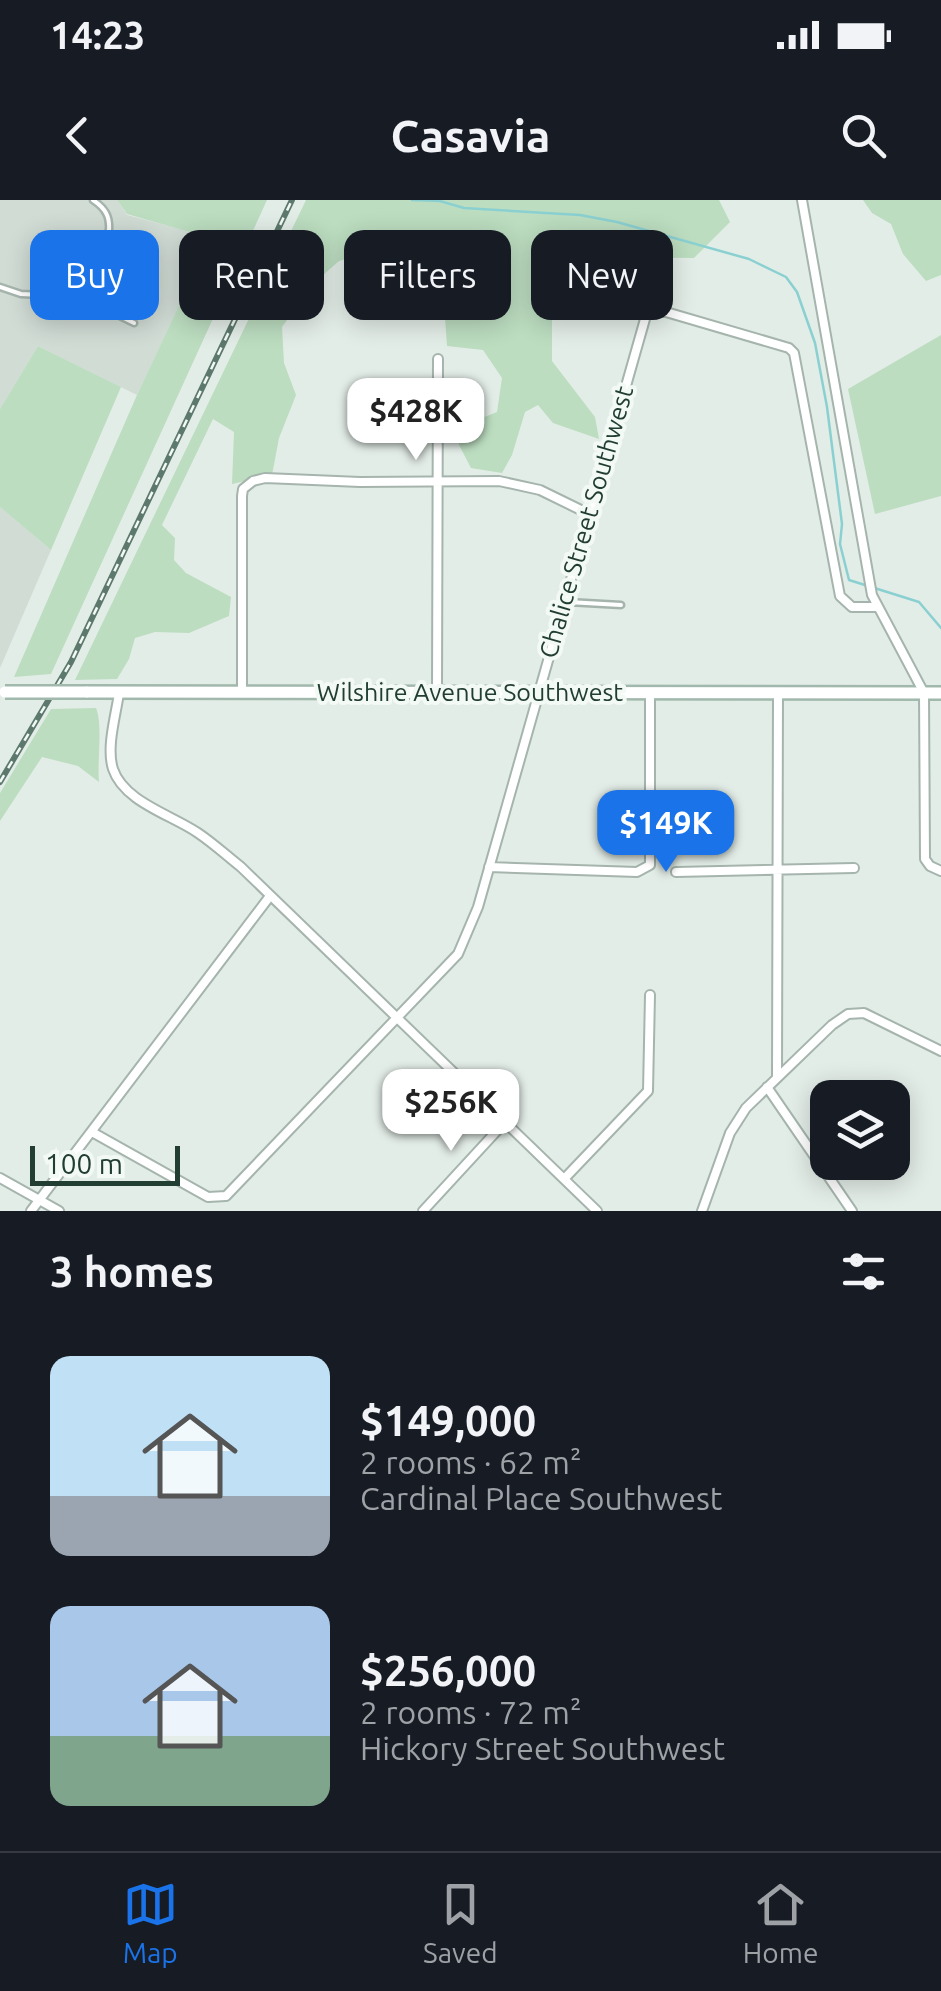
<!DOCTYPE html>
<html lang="en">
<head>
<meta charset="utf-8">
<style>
	:root { --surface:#171b24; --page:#20242c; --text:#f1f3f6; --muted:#9ea1a6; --line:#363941; --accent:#1a73e8 }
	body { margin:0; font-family:Ubuntu,sans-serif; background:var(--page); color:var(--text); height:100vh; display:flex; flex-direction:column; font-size:38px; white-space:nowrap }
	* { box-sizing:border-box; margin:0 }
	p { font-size:32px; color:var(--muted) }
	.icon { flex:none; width:55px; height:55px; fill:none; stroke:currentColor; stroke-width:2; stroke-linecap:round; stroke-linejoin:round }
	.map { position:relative; height:1011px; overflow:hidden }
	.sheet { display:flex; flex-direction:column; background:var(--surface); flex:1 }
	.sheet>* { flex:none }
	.hud { position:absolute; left:30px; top:30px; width:882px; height:90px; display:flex; gap:20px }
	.buttons { position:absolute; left:810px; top:880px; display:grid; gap:20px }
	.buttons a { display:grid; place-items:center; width:100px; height:100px; border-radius:20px; background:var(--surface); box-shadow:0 5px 25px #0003; font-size:50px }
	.scale { position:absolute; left:30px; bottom:25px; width:150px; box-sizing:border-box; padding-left:10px; border:5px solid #223e33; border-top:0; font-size:28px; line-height:35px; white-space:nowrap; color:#223e33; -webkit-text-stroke:8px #f3f9f5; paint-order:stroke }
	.price { position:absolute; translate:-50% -85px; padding:0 22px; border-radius:20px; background:#fff; color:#222; font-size:32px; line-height:65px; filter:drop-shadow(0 2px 5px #0008) }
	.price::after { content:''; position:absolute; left:50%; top:60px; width:30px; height:22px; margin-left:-15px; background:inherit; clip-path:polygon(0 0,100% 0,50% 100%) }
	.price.current { background:var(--accent); color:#fff }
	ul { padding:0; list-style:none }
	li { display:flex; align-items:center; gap:30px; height:250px; padding:0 50px }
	li span { display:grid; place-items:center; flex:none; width:280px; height:200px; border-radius:20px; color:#555 }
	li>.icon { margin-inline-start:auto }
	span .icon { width:120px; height:120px; fill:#fffc; stroke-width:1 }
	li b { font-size:42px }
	h2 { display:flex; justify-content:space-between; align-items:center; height:120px; padding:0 50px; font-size:42px }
	.pill { padding:0 35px; border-radius:20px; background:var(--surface); box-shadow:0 5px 25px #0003; font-size:35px; line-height:90px }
	.pill.current { background:var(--accent); color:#fff }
	.status { display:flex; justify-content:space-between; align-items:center; height:70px; padding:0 50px; background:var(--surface); direction:ltr }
	.status svg { height:28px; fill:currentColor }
	header { display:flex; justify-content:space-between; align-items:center; height:130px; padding:0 50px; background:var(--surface); font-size:45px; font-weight:700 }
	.tab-bar { display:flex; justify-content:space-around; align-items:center; height:140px; border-top:2px solid var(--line); background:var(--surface); font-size:28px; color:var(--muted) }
	.tab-bar a { display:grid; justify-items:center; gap:5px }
	.tab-bar .current { color:var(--accent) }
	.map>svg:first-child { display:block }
	.built { fill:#d1dcd5 }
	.green { fill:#bcddc0 }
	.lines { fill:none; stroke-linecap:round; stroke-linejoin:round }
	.stream { stroke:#8bd0d1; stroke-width:2.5 }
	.lane-casing { stroke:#a5b5ad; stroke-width:9 }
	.street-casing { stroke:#a5b5ad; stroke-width:12 }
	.secondary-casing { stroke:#a1b8ad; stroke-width:16 }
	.lane { stroke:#fff; stroke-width:4 }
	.street { stroke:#fff; stroke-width:8 }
	.secondary { stroke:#fff; stroke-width:11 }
	.rail-casing { stroke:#5d796e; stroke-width:6 }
	.rail { stroke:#f3f9f5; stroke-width:2.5; stroke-dasharray:8; stroke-linecap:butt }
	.secondary-bridge-casing { stroke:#a1b8ad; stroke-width:16; stroke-linecap:butt }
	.secondary-bridge { stroke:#fff; stroke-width:11 }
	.labels { text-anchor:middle; stroke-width:8; stroke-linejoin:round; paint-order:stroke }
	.street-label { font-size:25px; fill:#223e33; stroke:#f3f9f5 }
</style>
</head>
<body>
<div class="status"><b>14:23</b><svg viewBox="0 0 49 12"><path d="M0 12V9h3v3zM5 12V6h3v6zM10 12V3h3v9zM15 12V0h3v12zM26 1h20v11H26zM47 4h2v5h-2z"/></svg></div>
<header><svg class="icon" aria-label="back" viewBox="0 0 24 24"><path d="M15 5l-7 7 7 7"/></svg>Casavia<svg class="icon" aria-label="search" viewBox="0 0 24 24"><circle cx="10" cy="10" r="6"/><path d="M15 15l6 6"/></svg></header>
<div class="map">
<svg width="941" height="1011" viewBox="0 0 941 1011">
	<rect width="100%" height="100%" fill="#e3ede7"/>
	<path class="built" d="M0,0H117L127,15L212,37L137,195L38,146L0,209Z
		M0,307L51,350L0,468Z"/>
	<path class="green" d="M117,0H267L51,474L14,477L137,195L211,38L127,14Z
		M306,0H719L730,22L694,58L566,57L552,86V161L595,217L599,239L553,223L538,205L525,212L512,255L502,273L471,268L459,245L457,228L497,212L502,178L483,150L447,146L443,90L470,74L469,66L381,49L339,61L314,83L282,127L284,163L296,195L279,238L272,275L232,284L234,232L213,219L162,325L175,338L174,360L186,373L231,397L229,416L189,433L155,432L135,438L129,459L117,479L75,480Z
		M863,0H941V75L926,81L903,54L891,24L872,13Z
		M941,135V296L875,314L848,189Z
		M38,146L121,187L51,350L0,307V209Z
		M96,508C103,524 97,562 99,582L78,566L42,557L0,621V593L51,509Z"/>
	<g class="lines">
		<path class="stream" d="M412,0L440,1L464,8L580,15L617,22L749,59L786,77L797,92L815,143L827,207L842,324L840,344L849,380L919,402L941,428"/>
		<g class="lane-casing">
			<path id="lane" d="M93,0C105,8 110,16 109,30L80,85L83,98L134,123
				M0,87L21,94L42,95
				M568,402L621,405"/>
		</g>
		<g class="street-casing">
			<path id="street" d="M802,0L872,395L924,493L925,659L930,666L941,671
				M242,491V296L243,289L253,281L265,278L360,282L499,281L540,290L589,314
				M437,492L438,159
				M119,493C116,515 106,547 113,569C124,602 172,615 198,633C213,643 227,656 241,667L597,1011
				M489,667L637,672L650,665V493
				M676,672L854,668
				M777,877L778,493
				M767,887L852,1011
				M92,932L208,997L226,996L458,754L478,707L647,112H666L789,148L794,153L840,396L852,407H877
				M0,978L59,1011
				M564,979L648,891L650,795
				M31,1011L270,696
				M423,1011L505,922
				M702,1011L730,933L746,908L832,825L848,814L864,813L941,851"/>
		</g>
		<g class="secondary-casing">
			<path id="secondary" d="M86,492L941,493"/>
		</g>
		<use href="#lane" class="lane"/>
		<use href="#street" class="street"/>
		<use href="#secondary" class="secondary"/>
		<g class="rail-casing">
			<path id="rail" d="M0,582L71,462L292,0"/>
		</g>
		<use href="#rail" class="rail"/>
		<g class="secondary-bridge-casing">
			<path id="secondary-bridge" d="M5,492H86"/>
		</g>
		<use href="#secondary-bridge" class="secondary-bridge"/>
	</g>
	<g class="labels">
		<g class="street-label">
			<text transform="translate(586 322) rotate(-74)" y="9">Chalice Street Southwest</text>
			<text x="470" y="501">Wilshire Avenue Southwest</text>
		</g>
	</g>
</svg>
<div class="buttons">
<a><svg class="icon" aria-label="layers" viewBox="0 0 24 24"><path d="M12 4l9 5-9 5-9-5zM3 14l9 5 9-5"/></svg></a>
</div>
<div class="scale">100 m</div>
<b class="price" style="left:416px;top:263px">$428K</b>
<b class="price current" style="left:666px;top:675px">$149K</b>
<b class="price" style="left:451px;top:954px">$256K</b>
<div class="hud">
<a class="pill current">Buy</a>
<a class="pill">Rent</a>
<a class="pill">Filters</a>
<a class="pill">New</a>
</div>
</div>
<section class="sheet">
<h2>3 homes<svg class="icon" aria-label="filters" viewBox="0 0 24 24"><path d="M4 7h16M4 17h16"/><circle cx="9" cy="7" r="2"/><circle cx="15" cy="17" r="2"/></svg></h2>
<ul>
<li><span style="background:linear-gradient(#bfe0f5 70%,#9aa5b1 0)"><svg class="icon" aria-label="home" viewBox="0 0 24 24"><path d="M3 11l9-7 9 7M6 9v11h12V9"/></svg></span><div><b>$149,000</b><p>2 rooms · 62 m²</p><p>Cardinal Place Southwest</p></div></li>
<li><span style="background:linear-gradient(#a9c7e8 65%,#7fa58c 0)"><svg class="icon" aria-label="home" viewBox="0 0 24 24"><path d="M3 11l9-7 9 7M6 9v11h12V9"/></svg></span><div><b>$256,000</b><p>2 rooms · 72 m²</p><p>Hickory Street Southwest</p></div></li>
</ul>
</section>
<nav class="tab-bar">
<a class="current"><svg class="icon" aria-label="map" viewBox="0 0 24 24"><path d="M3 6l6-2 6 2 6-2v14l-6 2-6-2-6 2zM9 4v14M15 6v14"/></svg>Map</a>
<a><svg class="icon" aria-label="saved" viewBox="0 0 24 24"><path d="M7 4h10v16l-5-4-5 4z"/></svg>Saved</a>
<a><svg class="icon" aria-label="home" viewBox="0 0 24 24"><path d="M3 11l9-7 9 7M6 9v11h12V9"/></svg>Home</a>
</nav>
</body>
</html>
